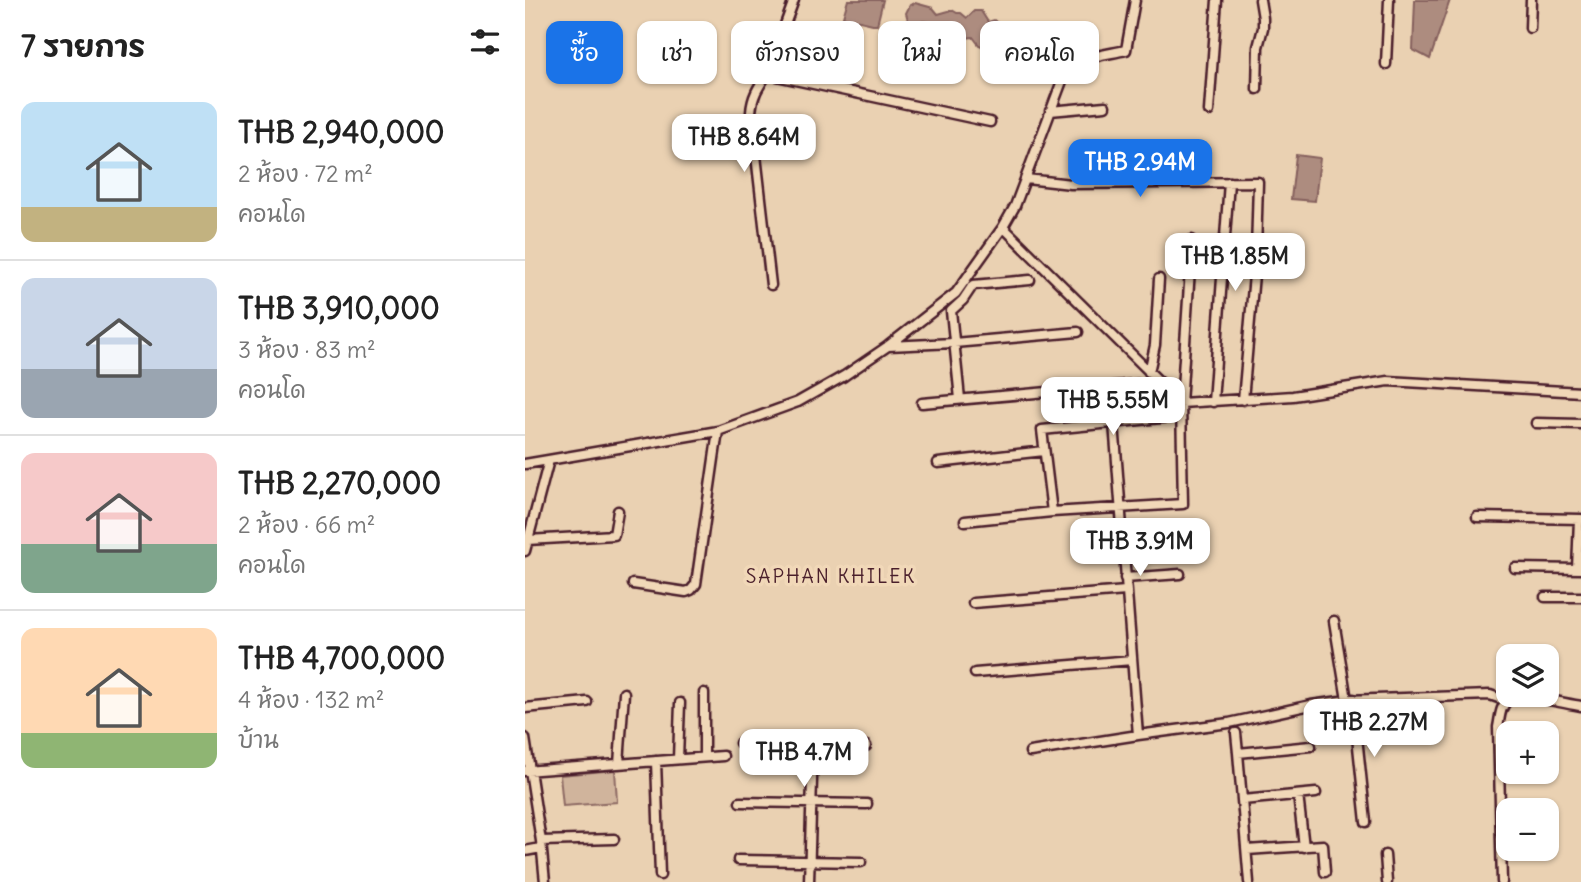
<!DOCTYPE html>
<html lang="th">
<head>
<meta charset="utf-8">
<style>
	:root { --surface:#fff; --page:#f2f2f2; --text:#222; --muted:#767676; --line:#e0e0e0; --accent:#1a73e8 }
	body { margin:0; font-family:Delius,"Playpen Sans Thai",sans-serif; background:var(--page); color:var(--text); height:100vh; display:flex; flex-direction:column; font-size:26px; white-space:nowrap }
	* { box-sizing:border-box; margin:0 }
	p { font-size:23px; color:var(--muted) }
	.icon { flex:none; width:38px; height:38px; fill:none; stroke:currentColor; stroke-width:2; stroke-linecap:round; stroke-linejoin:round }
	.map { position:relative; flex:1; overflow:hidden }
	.sheet { display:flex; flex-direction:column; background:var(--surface); width:525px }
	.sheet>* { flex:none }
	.hud { position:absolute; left:21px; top:21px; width:665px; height:63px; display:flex; gap:14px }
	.tools { position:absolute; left:971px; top:644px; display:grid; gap:14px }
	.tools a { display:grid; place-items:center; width:63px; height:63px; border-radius:14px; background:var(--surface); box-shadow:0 2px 5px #0004; font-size:35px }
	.price { position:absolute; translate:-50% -60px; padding:0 16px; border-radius:14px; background:#fff; color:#222; font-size:23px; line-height:46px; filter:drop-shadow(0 2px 4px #0008) }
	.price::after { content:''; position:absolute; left:50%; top:42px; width:21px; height:16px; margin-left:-10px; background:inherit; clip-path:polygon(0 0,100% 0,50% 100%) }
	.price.active { background:var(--accent); color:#fff }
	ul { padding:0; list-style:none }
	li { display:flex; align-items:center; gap:21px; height:175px; padding:0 21px }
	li+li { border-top:2px solid var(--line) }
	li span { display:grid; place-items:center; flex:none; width:196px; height:140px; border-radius:14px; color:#555 }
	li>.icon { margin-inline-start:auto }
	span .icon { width:84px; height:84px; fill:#fffc; stroke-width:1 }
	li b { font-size:30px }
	h2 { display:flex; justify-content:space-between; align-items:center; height:84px; padding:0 21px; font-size:30px }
	.pill { padding:0 24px; border-radius:14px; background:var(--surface); box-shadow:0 2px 5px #0004; font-size:24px; line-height:63px }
	.pill.active { background:var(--accent); color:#fff }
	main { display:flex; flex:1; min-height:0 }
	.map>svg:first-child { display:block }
	.green { fill:#d0b49c; stroke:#8d6a64; stroke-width:2 }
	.water { fill:#ad8c7f; stroke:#85605d; stroke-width:2 }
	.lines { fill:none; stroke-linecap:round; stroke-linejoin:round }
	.street-casing { stroke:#4a1f2b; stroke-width:13 }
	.street { stroke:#f1d8b8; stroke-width:8 }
	.labels { text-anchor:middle; stroke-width:7; stroke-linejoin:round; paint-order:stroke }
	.neighbourhood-label { font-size:19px; letter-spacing:2px; fill:#4a1f2b; stroke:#f1d8b8 }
</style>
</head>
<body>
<main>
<section class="sheet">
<h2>7 รายการ<svg class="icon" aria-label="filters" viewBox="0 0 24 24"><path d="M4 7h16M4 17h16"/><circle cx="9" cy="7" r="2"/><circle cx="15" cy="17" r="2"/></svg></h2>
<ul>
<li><span style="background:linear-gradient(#bfe0f5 75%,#c2b280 0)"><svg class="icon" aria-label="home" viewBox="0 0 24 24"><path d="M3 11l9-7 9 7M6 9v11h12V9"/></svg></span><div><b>THB 2,940,000</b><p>2 ห้อง · 72 m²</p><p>คอนโด</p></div></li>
<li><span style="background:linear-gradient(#c9d6e8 65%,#9aa5b1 0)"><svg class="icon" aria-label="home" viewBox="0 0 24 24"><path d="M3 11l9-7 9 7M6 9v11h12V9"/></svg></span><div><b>THB 3,910,000</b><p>3 ห้อง · 83 m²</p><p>คอนโด</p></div></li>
<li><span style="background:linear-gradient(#f6c9c9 65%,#7fa58c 0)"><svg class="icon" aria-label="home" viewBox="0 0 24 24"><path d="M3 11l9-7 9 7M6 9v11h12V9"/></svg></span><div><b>THB 2,270,000</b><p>2 ห้อง · 66 m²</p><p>คอนโด</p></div></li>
<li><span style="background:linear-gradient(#ffd9b3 75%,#8fb573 0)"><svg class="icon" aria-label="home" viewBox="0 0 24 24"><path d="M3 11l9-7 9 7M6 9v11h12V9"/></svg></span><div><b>THB 4,700,000</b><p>4 ห้อง · 132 m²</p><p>บ้าน</p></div></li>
</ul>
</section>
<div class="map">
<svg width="1056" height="882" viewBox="0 0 1056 882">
	<rect width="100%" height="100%" fill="#ead1b2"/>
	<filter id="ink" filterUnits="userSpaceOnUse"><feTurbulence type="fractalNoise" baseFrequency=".0143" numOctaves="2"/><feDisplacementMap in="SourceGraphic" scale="14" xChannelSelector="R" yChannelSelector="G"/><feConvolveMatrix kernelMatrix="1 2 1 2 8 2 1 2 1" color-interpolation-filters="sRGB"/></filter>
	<g filter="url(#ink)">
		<path class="green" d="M90,770L92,802L38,806L35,775Z"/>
		<path class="water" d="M323,0H358L352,25L318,17Z
			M890,0H925L905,59L888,50Z
			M390,3L408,8L413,14L427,10L432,13H436L442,18L449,11H456L463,22L469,20L475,25C493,22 497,40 480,44L471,38L463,42V46L459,47L454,45L448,37L441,38C431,20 424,28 408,26L405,22L398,21L393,23H388L383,20L381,13L385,5Z
			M771,155L795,158L790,201L766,199Z"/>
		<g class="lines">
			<g class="street-casing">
				<path id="street" d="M269,0L242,74L465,122
					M610,0L601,50C581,55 553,56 540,73L490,206L478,227L656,403L768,396L863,381L1056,392
					M1005,28L1006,0
					M861,64L864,0
					M242,74C234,86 227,96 226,112L246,285
					M732,89L733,47L738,28V18L735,0
					M525,111L580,106
					M684,111L692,0
					M501,179L546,184L733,182L731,252L718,400
					M363,346L429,343L553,332
					M624,372L630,345L634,279
					M435,399L426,311L438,300L448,285L505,280
					M688,402L704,182
					M397,403L613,384
					M589,423L613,735
					M1011,423L1056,424
					M413,463L519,451
					M0,464L193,431L273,402L319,376L363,346L431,293L478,227
					M527,512L517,430L656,416
					M952,517L1056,519
					M440,521L527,512L658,504L656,403L667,240
					M3,540L89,535L93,511
					M0,551L24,460
					M990,568L1056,569
					M1052,569L1054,519
					M600,578L655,574
					M108,584L161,592L166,590L171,584L193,431
					M1020,597H1056
					M448,603L601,591
					M809,621L822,700
					M450,673L607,660
					M179,693V757
					M828,699L841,822
					M0,708L62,702
					M711,733L713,753
					M0,738L16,841L20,882
					M215,743L341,746
					M505,752L613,735L704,723L786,705L822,700L965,695L982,701
					M153,759L155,703
					M131,761L135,875
					M94,764L99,693
					M0,771L198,756
					M773,795L779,847
					M717,800L791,793
					M215,802L342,804
					M16,841L89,839
					M722,850L798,845L800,872
					M0,851L16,848
					M860,855L862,882
					M213,860L336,862
					M284,882L288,745
					M724,882L713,753L786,746
					M977,882L973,727C975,718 975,706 983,700C995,691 1040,704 1056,706"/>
			</g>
			<use href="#street" class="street"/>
		</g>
	</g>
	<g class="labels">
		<g class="neighbourhood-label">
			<text x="306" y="583">SAPHAN KHILEK</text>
		</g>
	</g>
</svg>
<div class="tools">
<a><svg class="icon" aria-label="layers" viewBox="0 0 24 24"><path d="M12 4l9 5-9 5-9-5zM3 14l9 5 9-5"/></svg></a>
<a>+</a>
<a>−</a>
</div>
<b class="price" style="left:219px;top:174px">THB 8.64M</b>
<b class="price active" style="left:615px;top:199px">THB 2.94M</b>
<b class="price" style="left:710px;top:293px">THB 1.85M</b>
<b class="price" style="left:588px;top:437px">THB 5.55M</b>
<b class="price" style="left:615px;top:578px">THB 3.91M</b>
<b class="price" style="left:849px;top:759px">THB 2.27M</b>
<b class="price" style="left:279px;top:789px">THB 4.7M</b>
<div class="hud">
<a class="pill active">ซื้อ</a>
<a class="pill">เช่า</a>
<a class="pill">ตัวกรอง</a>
<a class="pill">ใหม่</a>
<a class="pill">คอนโด</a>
</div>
</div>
</main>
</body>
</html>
